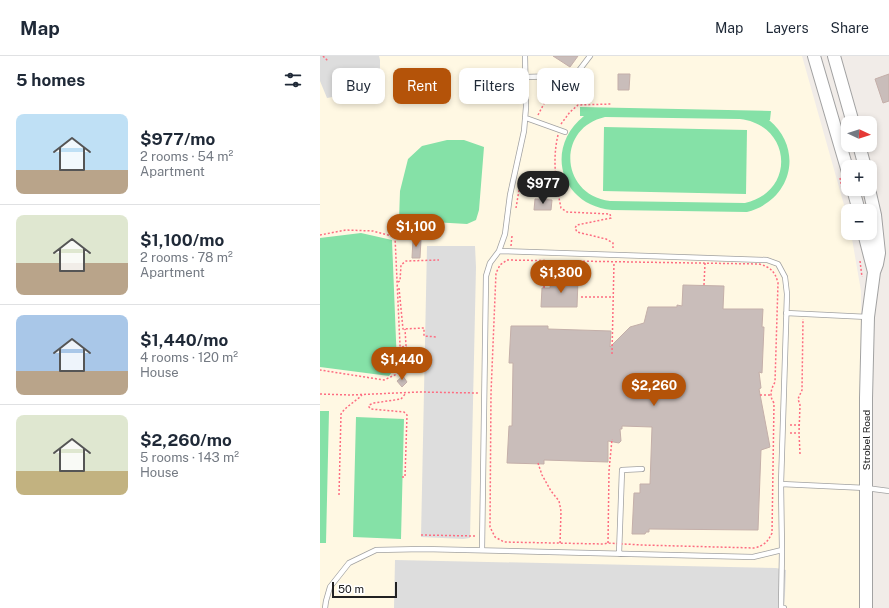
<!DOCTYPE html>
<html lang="en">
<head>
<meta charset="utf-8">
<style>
	:root { --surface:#fff; --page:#f2f2f3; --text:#1f2937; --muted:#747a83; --line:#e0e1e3; --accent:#b45309 }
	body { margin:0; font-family:"Public Sans",sans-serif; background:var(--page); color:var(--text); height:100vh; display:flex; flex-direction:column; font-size:15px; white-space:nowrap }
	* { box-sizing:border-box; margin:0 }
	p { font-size:13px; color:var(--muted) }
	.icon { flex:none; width:22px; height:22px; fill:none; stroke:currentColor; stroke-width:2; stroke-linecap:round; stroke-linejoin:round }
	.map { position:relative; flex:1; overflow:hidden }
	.sheet { display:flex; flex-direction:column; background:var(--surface); width:320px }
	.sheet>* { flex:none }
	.guide { position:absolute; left:12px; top:12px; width:380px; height:36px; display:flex; gap:8px }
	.needle { width:26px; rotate:94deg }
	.buttons { position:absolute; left:521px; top:60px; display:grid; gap:8px }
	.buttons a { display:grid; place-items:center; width:36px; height:36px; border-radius:8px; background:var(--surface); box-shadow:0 2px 6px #0003; font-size:20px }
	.scale { position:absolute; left:12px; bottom:10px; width:65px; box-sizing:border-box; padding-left:4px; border:2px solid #212121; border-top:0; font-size:11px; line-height:14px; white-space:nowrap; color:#212121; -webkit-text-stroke:3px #fff; paint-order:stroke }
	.price { position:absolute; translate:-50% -34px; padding:0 9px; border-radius:14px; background:var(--accent); color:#fff; font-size:13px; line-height:26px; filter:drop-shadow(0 1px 2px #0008) }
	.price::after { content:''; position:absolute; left:50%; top:24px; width:12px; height:9px; margin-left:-6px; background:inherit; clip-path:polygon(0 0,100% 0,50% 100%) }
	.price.current { background:#222; color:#fff }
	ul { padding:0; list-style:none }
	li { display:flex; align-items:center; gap:12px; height:100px; padding:0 16px }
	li+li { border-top:1px solid var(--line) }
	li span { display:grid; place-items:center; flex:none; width:112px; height:80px; border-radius:8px; color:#555 }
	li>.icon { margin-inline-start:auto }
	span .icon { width:48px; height:48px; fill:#fffc; stroke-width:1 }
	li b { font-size:17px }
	h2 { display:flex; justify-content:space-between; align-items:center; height:48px; padding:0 16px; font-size:17px }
	.pill { padding:0 14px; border-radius:8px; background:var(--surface); box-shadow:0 2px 6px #0003; font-size:14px; line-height:36px }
	.pill.current { background:var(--accent); color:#fff }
	header { display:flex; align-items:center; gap:24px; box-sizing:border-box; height:56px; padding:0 20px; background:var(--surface); border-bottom:1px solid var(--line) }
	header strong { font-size:19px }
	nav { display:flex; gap:22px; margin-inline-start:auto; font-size:14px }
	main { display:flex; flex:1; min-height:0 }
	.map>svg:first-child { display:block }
	.education { fill:#fff8e3 }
	.pitch { fill:#85e1a7; fill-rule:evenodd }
	.parking { fill:#ddd }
	.building { fill:#c9bdba; stroke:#c4afa9 }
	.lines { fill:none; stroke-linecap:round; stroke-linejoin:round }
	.service-casing { stroke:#a2a2a2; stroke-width:6 }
	.tertiary-casing { stroke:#a2a2a2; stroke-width:14 }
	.path { stroke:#fd6d81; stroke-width:1.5; stroke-dasharray:2 2; stroke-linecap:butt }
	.service { stroke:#fff; stroke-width:4.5 }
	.tertiary { stroke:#fff; stroke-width:12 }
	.labels { text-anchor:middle; stroke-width:3; stroke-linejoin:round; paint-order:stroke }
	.street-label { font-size:10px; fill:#212121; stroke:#fff }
</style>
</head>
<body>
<header>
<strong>Map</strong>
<nav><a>Map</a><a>Layers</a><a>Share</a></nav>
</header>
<main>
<section class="sheet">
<h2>5 homes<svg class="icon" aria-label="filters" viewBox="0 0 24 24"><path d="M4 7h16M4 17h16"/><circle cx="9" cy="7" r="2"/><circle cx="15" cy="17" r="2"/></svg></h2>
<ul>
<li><span style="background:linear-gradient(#bfe0f5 70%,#b9a48a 0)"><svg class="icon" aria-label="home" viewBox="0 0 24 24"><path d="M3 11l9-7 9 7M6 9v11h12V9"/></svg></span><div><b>$977/mo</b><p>2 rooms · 54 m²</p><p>Apartment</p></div></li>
<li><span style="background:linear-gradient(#dfe7d0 60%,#b9a48a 0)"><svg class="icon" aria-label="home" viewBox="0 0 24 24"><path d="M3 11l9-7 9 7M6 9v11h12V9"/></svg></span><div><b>$1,100/mo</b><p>2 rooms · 78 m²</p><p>Apartment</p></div></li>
<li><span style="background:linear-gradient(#a9c7e8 70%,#b9a48a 0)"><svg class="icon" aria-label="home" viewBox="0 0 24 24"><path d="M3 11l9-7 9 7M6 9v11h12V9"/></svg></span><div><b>$1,440/mo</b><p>4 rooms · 120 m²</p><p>House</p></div></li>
<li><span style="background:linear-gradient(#dfe7d0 70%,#c2b280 0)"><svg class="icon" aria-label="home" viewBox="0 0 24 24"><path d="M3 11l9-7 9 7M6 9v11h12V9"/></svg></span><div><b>$2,260/mo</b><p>5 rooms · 143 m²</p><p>House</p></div></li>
</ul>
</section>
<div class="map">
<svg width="569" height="552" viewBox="0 0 569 552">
	<rect width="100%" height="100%" fill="#f1ece8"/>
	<path class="education" d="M0,0H482L528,163V177H531L541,235L540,552H0Z"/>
	<path class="pitch" d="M260,51L451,55L450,64H449C485,94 471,145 427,156L292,154C240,149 224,92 264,60H260ZM285,61L420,63C472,69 476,136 425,147L290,145C240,139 236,72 285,61Z
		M284,71L427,74L426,138L283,135Z
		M127,84H144L164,91L159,154L156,164L147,168L79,164L80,135L88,103L102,90Z
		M41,177L72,184L77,309L69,320L0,311V182Z
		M0,355H9L6,487H0Z
		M36,361L84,363L81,483L33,481Z"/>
	<path class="parking" d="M0,0H59L60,4V32L7,42L0,25Z
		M107,190H155L156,211L150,482L143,483L101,481Z
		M75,504L456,512L466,514L465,538L464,552H74Z"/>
	<path class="building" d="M233,0H258L250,11Z
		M298,18H310L309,34H298Z
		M569,18V45L563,47L555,23Z
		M215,143L232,144L231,154H214Z
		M93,183H101L100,202H92Z
		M231,224H258L257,251H221L222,232H230Z
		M363,229L404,230L403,253H443L442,271H444L442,317L439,316L441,332L439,333L450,391L441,394L438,474L329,473V476H326L325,478H312L314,437H320V428H330L332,371L302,370V373H300L301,385L299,387L288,385V406L224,404V408L187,407L189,370H192L193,307H189L191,270H228V273L291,275L290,291L310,271L324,267L328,251H357V249L362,250Z
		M83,320L87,326L82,331L77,325Z"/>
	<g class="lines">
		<g class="service-casing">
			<path id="service" d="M206,21L239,20L257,17L270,0
				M206,62L245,76
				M179,195L447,204L458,208L465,221L467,238L461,428
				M466,257L548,261
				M162,494L166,220L170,207L179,195L185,178L190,139L204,75L206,51L205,0
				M462,494L461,552H464
				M299,498L302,414L322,413
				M5,552L6,545L10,531L29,507L56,494L103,493L433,501L462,494L461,428L546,432L569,435"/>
		</g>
		<g class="tertiary-casing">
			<path id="tertiary" d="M494,0L528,116
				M514,0L533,67
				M539,89L545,111
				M533,133L539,155
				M544,177L554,216
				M546,552V342L548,261L554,216L557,208L559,197L555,159L549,133"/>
		</g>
		<path class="path" d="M3,0L8,5
			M218,59L235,27
			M241,68L250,56L258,49L291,48
			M238,79C232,104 236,128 241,152L247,156L290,158L291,162L257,169L255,172L257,176L286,183L293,187V192
			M520,122L522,132
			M196,152L200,128
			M0,179L26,174L53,175L75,181L81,311L77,318L64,324L0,314
			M191,190L192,180
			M187,204L439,208C450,211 455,215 458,227L455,326C451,333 449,340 454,347L452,477C448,486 444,489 435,492L321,489L288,487L283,488L184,486L175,481L170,471L171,337L176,217L180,209Z
			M540,205L542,221
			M78,226L80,225L81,209L86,205L119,204
			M384,229L385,207
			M79,232L83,273L104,272V280L117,281
			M224,232L225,204
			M261,241H293
			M82,291L86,290L85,273
			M292,298L294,206
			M0,338L31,339L99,336L158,337
			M440,339H451
			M470,369H479
			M470,377H478
			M480,398L479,377L480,349L478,343L482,334L483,263
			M218,407L222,419L231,435L239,445L241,455L240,488
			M82,421H85L87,359L84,356L51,353L49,351V349L54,347L81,343L86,337
			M19,439L21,358C26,350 35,346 42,339
			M101,479L155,480
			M288,487L289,415L292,383"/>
		<use href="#service" class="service"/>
		<use href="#tertiary" class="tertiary"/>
	</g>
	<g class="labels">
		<g class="street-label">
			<text transform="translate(546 384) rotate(-90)" y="4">Strobel Road</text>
		</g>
	</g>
</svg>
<div class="buttons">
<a><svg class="needle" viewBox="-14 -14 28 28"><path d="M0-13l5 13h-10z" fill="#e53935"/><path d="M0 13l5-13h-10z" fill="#747a83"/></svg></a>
<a>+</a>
<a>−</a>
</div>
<div class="scale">50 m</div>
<b class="price current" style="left:223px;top:149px">$977</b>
<b class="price" style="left:96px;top:192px">$1,100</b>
<b class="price" style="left:241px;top:238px">$1,300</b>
<b class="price" style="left:82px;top:325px">$1,440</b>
<b class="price" style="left:334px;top:351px">$2,260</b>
<div class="guide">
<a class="pill">Buy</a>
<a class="pill current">Rent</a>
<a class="pill">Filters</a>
<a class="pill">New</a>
</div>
</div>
</main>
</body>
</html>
